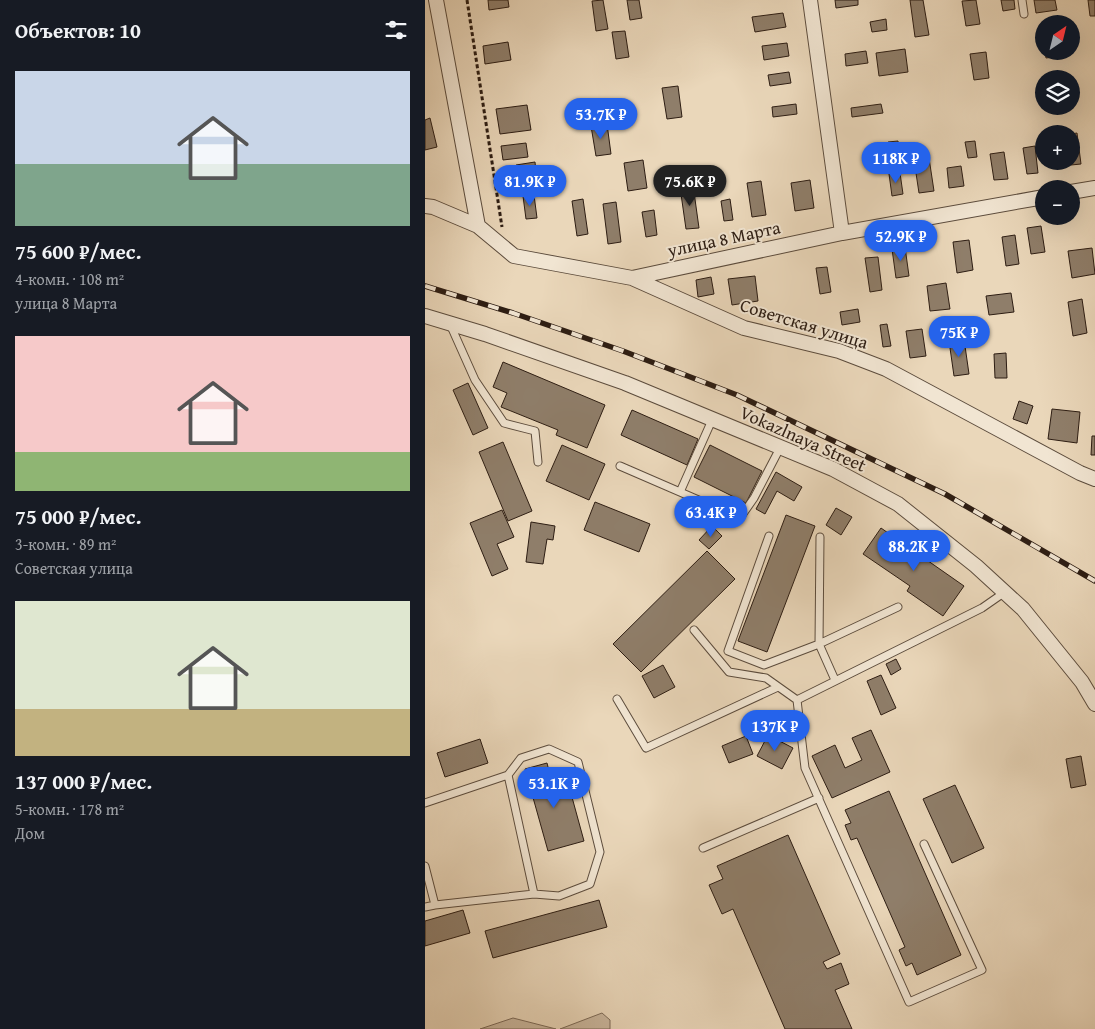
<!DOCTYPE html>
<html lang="ru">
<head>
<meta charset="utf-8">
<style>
	:root { --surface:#171b24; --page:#242831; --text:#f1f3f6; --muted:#9ea1a6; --accent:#2563eb }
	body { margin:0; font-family:"Gentium Book Plus",serif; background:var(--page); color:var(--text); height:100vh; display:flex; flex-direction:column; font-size:19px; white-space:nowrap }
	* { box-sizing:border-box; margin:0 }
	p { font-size:16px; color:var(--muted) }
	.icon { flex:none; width:28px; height:28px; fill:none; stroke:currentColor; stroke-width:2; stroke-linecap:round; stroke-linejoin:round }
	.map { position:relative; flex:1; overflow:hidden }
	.side { display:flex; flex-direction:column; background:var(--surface); width:425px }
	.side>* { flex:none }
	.needle { width:32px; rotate:35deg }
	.buttons { position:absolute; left:610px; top:15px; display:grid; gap:10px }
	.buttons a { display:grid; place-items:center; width:45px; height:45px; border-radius:50%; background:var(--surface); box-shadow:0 5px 20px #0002; font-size:25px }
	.price { position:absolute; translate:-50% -42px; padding:0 11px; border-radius:18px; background:var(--accent); color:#fff; font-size:16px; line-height:32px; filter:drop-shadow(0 1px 2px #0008) }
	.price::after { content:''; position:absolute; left:50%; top:30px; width:15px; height:11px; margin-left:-8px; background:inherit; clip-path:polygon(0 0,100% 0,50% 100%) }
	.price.active { background:#222; color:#fff }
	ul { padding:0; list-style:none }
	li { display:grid; align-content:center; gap:10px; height:265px; padding:0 15px }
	li span { display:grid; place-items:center; height:155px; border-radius:0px; color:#555 }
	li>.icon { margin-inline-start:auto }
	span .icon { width:90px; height:90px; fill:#fffc; stroke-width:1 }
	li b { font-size:21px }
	h2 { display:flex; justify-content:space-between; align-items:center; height:60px; padding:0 15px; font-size:21px }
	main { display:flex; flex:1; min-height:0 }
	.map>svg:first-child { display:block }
	.green { fill:#cab79e; stroke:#7c6a58 }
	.building { fill:#8f7e6a; stroke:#2d1d13 }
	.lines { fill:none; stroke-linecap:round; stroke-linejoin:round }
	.service-casing { stroke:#5c4c3d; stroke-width:9 }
	.minor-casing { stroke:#5c4c3d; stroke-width:16 }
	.path { stroke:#2d1d13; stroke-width:3; stroke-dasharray:4 2.5; stroke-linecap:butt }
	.service { stroke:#f1e5d2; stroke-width:7 }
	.minor { stroke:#f1e5d2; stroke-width:14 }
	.rail-casing { stroke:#2d1d13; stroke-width:5.5 }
	.rail { stroke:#f1e5d2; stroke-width:4; stroke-dasharray:11; stroke-linecap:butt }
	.labels { text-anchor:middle; stroke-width:4; stroke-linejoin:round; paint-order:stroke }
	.street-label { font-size:18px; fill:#2d1d13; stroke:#f1e5d2 }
</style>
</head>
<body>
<main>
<section class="side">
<h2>Объектов: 10<svg class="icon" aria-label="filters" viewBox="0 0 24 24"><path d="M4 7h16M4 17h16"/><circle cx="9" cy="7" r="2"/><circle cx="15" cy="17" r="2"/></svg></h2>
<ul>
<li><span style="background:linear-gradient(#c9d6e8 60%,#7fa58c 0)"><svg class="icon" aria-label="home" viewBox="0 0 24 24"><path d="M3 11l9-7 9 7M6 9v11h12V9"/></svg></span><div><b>75 600 ₽/мес.</b><p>4-комн. · 108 m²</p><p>улица 8 Марта</p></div></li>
<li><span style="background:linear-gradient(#f6c9c9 75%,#8fb573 0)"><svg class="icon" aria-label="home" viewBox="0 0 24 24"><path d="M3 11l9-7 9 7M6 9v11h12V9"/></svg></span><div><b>75 000 ₽/мес.</b><p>3-комн. · 89 m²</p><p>Советская улица</p></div></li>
<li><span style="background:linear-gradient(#dfe7d0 70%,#c2b280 0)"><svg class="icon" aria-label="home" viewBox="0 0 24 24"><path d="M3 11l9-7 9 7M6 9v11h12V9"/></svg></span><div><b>137 000 ₽/мес.</b><p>5-комн. · 178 m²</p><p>Дом</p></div></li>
</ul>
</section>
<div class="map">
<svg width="670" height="1029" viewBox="0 0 670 1029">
	<rect width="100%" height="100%" fill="#ead7ba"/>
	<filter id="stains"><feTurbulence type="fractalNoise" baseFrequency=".004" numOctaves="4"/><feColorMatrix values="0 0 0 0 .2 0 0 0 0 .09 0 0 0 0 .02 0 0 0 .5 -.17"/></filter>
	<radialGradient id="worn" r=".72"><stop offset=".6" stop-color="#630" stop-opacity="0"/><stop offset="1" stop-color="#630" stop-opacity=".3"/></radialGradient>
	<path class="green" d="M177,1013L185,1020V1029H135Z
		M88,1018L131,1029H55Z"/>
	<path class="building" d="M63,0H83L84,7L64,10Z
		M178,0L183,29L171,31L167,1Z
		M202,0H214L217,18L205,20Z
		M410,0H433V5L411,8Z
		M485,0H498L504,35L490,37Z
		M551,0L555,24L541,26L537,1Z
		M576,0H589L590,9L578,11Z
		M609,0H630L632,10L611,13Z
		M663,0H670V16H665Z
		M358,13L361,27L330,32L327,17Z
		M461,19L462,30L447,32L445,22Z
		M616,26H619V45Z
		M200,31L204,57L191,59L187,32Z
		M83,42L86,60L60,64L58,46Z
		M362,43L364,56L339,60L337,46Z
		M480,49L483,72L454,76L451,53Z
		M441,51L443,63L421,66L420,54Z
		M620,51H636V56L621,58Z
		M561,52L564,78L549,80L545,54Z
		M364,72L366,83L345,86L343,75Z
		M253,86L257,117L242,119L237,88Z
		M371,104L372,114L348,117L347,107Z
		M456,104L458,113L427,117L426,108Z
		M102,105L106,130L75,134L71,109Z
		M5,118L12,147L0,150V120Z
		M182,124L186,154L171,156L166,126Z
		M652,133L656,164L646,165V134Z
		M473,141L475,158L465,159L463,142Z
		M550,141L552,157L543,158L540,142Z
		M101,143L103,157L78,160L76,146Z
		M610,146L613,173L602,174L598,148Z
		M579,152L583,179L569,180L565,154Z
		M504,158L509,191L494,193L489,160Z
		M218,160L222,188L203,191L199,163Z
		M110,162L111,172L92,174L91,165Z
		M536,166L539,186L524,188L522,168Z
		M475,173L478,194L467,196L464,174Z
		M385,180L389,208L370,211L366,183Z
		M336,181L341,215L327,217L322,183Z
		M268,185L274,228L261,229L255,187Z
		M109,195L112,218L101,219L98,196Z
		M158,199L163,234L152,236L147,201Z
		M305,199L308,220L299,221L296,201Z
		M191,202L196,242L183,244L178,204Z
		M229,210L232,235L221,237L217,212Z
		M616,226L620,252L606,254L602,228Z
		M590,235L594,264L581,266L577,237Z
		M544,240L548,270L532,273L528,242Z
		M480,247L484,276L471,278L467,249Z
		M667,248L670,274L647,278L643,251Z
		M453,257L457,290L445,292L440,258Z
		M402,267L406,292L395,294L391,268Z
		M330,276L333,301L307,305L303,279Z
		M286,277L289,294L273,297L271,280Z
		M521,283L525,309L505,311L502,286Z
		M586,293L589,312L564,315L561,296Z
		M657,299L662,333L648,336L643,302Z
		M433,309L435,322L417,325L415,312Z
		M462,324L466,346L458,347L455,325Z
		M497,329L501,356L485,358L481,331Z
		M539,339L544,374L529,376L524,341Z
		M581,353L582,378H570L569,354Z
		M78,362L180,405L162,448L131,435L133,430L76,407L82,393L68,387Z
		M43,383L63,428L48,435L28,390Z
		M594,401L608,406L602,424L588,419Z
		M627,409L655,412L652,443L623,439Z
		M207,410L273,439L262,465L196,435Z
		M667,436H670V455H666Z
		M78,442L107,511L83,521L54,452Z
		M137,445L180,464L164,500L121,481Z
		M285,445L337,471L321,503L269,477Z
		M351,472L377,487L369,501L352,491L340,514L331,509Z
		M170,502L225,524L214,552L159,530Z
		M411,508L427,517L416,535L401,525Z
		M77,510L89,537L72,544L83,569L67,576L45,523Z
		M361,515L390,526L342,652L313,641Z
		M106,522L130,526L128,540L122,539L118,564L101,562Z
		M287,526L297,536L284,549L274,540Z
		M456,528L539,586L518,616L482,591L485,586L438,554Z
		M282,551L310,579L216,672L188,644Z
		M471,659L476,669L466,675L461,664Z
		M238,665L250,687L229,698L217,676Z
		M456,675L471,708L456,715L442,681Z
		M446,730L465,772L407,798L387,756L410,745L420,768L437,760L427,738Z
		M343,735L368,748L357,769L332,756Z
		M321,736L328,754L304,763L297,746Z
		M55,739L63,763L20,777L12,753Z
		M656,756L661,785L646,788L641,759Z
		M122,763L127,783L142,779L159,841L123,851L100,769Z
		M530,785L559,848L527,863L498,799Z
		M464,791L536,955L492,975L487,963L481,966L474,950L480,947L432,838L426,840L420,825L426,823L420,810Z
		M363,835L415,954L398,962L402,969L416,963L424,984L410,990L427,1029H360L308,909L297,914L284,885L298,879L292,866Z
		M174,900L182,927L68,958L60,931Z
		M38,910L45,933L0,946V921Z"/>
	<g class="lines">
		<g class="service-casing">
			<path id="service" d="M597,0L599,14
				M25,324L50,380L79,423L110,431L113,462
				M195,466L315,518L329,498L355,448
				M255,492L287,420
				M344,536L303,651L339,665L394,644L473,607
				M395,537L394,644L410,680
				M269,630L304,672L341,678L372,700
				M192,699L221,748L353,687
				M0,803L83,775L109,894
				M499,844L557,970L484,1002L380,768L372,700L557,608L580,592
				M278,848L394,798
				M0,866L10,905L109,894L134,896L165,884L175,852L153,762L124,749L96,758L83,775
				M0,907L10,905"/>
		</g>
		<g class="minor-casing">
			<path id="minor" d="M11,0L53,226
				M385,0L417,233
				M646,192L670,188
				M0,206L8,207L53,226L89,256L207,278L417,233L619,197
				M207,278L319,328L414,351L461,369L655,473L670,479
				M0,316L60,334L200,383L408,469L473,504L551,566L598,609L657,682L670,704"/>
		</g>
		<path class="path" d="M42,0L77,227"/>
		<use href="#service" class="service"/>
		<use href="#minor" class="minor"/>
		<g class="rail-casing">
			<path id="rail" d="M0,286L88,313L198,351L312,395L520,494L670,581"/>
		</g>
		<use href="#rail" class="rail"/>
	</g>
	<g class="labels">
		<g class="street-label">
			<text transform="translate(299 239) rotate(-12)" y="6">улица 8 Марта</text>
			<text transform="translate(379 324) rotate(17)" y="6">Советская улица</text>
			<text transform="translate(378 439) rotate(24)" y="6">Vokazlnaya Street</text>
		</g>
	</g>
	<rect width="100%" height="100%" filter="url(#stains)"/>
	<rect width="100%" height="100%" fill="url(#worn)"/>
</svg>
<div class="buttons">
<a><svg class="needle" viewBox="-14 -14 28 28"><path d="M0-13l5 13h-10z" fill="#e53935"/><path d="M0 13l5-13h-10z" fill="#9ea1a6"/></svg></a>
<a><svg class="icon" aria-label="layers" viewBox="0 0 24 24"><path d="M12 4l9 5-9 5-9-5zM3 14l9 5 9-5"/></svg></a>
<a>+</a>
<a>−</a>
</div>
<b class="price" style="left:176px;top:140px">53.7K ₽</b>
<b class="price" style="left:471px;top:184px">118K ₽</b>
<b class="price" style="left:105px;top:207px">81.9K ₽</b>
<b class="price active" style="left:265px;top:207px">75.6K ₽</b>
<b class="price" style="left:476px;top:262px">52.9K ₽</b>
<b class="price" style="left:534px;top:358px">75K ₽</b>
<b class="price" style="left:286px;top:538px">63.4K ₽</b>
<b class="price" style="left:489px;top:572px">88.2K ₽</b>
<b class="price" style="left:350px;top:752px">137K ₽</b>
<b class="price" style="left:129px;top:809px">53.1K ₽</b>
</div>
</main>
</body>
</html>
